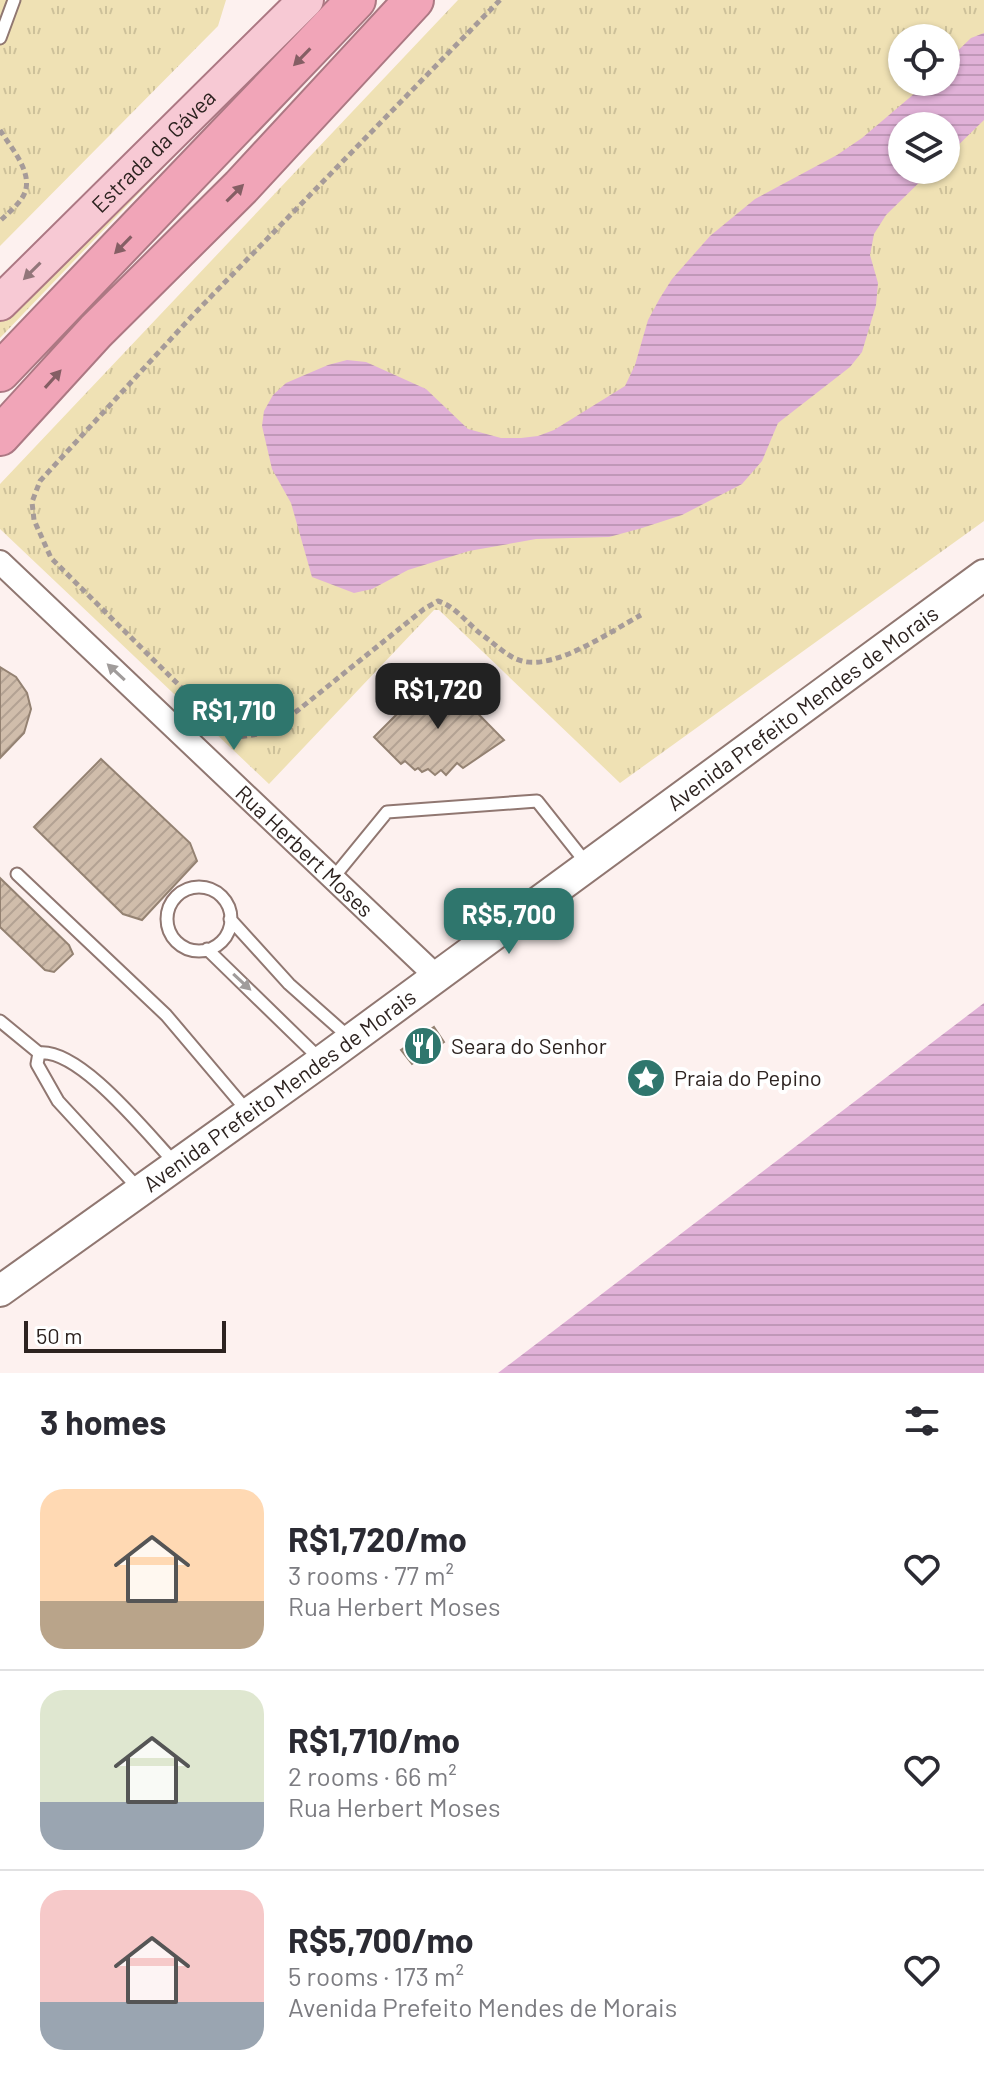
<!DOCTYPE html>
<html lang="en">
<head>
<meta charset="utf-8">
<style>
	:root { --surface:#fff; --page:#f7f7f7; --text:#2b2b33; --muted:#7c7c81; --line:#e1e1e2; --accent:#2f766d }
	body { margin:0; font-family:Barlow,sans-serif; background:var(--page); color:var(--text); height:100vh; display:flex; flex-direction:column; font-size:30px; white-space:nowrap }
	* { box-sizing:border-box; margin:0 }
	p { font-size:26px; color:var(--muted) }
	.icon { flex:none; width:44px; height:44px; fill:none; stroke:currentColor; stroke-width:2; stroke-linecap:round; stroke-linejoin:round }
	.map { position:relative; height:1373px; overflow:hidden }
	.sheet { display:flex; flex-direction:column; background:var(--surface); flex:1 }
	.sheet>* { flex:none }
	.controls { position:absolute; left:888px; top:24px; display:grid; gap:16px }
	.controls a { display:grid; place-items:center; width:72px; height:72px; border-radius:50%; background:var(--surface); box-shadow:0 2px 6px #0004; font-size:40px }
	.scale { position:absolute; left:24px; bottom:20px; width:202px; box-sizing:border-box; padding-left:8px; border:4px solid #2d2320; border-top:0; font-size:22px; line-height:28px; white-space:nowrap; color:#2d2320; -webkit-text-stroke:6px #fff; paint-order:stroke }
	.price { position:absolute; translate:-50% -68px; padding:0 18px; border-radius:16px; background:var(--accent); color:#fff; font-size:26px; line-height:52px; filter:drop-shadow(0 2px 4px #0008) }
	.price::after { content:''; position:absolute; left:50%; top:48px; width:24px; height:18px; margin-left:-12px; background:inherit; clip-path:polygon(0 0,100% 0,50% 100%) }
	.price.current { background:#222; color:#fff }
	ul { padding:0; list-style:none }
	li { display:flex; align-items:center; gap:24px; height:200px; padding:0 40px }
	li+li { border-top:2px solid var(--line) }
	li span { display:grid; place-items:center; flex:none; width:224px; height:160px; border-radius:24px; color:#555 }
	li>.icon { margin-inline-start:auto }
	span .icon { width:96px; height:96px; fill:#fffc; stroke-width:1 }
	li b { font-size:34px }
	h2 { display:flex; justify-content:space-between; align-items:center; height:96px; padding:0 40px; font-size:34px }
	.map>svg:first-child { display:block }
	.grass { fill:url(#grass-tufts); fill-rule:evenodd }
	.water { fill:url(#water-rules) }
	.building { fill:url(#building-hatch); stroke:#948272; stroke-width:2 }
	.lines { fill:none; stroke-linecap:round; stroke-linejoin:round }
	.lane-casing { stroke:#907771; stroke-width:15 }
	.street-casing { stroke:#907771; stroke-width:26 }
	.secondary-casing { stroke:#907771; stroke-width:34 }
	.primary-casing { stroke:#ac7883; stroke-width:38 }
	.highway-casing { stroke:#ac7883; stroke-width:42 }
	.path { stroke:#a69b99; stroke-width:5; stroke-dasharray:6 4; stroke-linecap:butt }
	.lane { stroke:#fff; stroke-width:11 }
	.street { stroke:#fff; stroke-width:22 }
	.secondary { stroke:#fff; stroke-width:30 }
	.primary { stroke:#f7c9d4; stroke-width:34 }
	.highway { stroke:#f1a5b8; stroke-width:38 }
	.oneway { fill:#855e64 }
	.oneway2 { fill:#92767a }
	.oneway3 { fill:#a09c9b }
	.labels { text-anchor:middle; stroke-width:8; stroke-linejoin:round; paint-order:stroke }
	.street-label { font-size:22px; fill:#2d2320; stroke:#fff }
	.poi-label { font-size:22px; fill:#2d2320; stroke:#fff; text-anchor:start }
</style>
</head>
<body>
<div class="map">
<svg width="984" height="1373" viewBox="0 0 984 1373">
	<defs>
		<pattern id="grass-tufts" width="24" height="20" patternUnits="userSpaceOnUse" patternTransform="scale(2)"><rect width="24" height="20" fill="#efe1b4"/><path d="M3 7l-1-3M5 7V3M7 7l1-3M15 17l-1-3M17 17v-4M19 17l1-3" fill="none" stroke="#cdc19a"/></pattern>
		<pattern id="water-rules" width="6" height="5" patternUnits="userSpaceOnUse" patternTransform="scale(2)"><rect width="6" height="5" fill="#e0b1d7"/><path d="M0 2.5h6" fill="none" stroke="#c098b8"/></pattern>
		<pattern id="building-hatch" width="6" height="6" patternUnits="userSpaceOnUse" patternTransform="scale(2)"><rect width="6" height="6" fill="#d0bdab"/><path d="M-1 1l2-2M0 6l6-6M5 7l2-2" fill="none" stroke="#b3a293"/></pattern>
	</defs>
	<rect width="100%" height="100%" fill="#fdf1ef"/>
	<path class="grass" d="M0,0H226L218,26L0,246Z
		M458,0H984V521L620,783L439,610H434L269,784L0,529V484ZM902,38H946V82H902ZM902,126H946V170H902Z
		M306,19L0,338V315Z"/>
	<path class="water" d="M984,33V120L946,157V126H902V170H932L886,215L874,234L870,255L878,283L876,305L862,352L850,367L778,423L762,461L742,484L682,515L642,528L609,537L536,539L469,551L408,570L372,589L354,593L312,577L291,503L272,469L262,426L264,411L273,395L286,383L328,365L347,360L366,362L426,389L468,429L501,438H521L538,436L554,430L625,386L635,365L648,320L660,298L672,279L710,236L755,199L837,155L862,138L928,82H946V62L971,38Z
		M984,1003V1373H498Z"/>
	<path class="building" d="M0,667L16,677L27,693L31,709L24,733L0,758Z
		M438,673L504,740L463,768L457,763L446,775L441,770L435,775L428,769L422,772L418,768L415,770L405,761L401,764L374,737Z
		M101,759L190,843L197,861L142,920L123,914L34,827Z
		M0,878L69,945L73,954L54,972L45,970L0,927Z
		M434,1027L444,1042L412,1064L401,1050Z"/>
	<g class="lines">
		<g class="lane-casing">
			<path id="lane" d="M0,38L14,0
				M17,874L166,1015L249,1113
				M333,878L387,812L537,801L587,864
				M167 919a32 32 0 1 1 64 0a32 32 0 1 1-64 0Z
				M230,919L289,984L351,1039
				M207,949L321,1060
				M0,1021L39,1053C80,1048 148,1135 176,1164
				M39,1053L37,1064L58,1101L138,1188"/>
		</g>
		<g class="street-casing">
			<g id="street">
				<path id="s1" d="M0,562L436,976"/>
			</g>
		</g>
		<g class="secondary-casing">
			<g id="secondary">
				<path id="s2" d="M0,1291L322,1061L984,575"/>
			</g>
		</g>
		<g class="primary-casing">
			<g id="primary">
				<path id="s3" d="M0,303L306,0"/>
			</g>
		</g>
		<g class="highway-casing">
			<path id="highway" d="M0,372L356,0
				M0,436L96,331L241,187L414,0"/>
		</g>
		<path class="path" d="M500,0L193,315L40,481L32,502L34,520L51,558L210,716L238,737L259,734L297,711L424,609L438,601C455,606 467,623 481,634C494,643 507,657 522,661C556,670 611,631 641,615
			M0,130C11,148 37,176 22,198C17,206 7,214 0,221"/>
		<use href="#lane" class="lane"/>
		<use href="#street" class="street"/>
		<use href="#secondary" class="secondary"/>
		<use href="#primary" class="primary"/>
		<use href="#highway" class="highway"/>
	</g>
	<defs><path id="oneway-solid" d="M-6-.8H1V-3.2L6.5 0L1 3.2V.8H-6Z" transform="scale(2)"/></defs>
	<g class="oneway">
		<use href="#oneway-solid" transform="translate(302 57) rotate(134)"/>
		<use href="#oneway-solid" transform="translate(235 193) rotate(-45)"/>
		<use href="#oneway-solid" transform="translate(123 245) rotate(134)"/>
		<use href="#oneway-solid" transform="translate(53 379) rotate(-48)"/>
	</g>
	<use class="oneway2" href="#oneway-solid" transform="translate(32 271) rotate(135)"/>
	<g class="oneway3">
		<use href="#oneway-solid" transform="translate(116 672) rotate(-137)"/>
		<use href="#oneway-solid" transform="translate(242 982) rotate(43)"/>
	</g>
	<defs>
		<g id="restaurant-disc" transform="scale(2)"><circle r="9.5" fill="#2f766d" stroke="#fff"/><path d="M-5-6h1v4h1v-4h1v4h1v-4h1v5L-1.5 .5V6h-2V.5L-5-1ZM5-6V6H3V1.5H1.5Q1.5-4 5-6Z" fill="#fff"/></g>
		<g id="sight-disc" transform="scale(2)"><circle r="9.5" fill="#2f766d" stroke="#fff"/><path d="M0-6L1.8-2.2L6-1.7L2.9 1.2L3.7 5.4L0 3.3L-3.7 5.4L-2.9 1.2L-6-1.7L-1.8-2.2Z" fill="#fff"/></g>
	</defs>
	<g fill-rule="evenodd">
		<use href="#restaurant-disc" x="423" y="1046"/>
		<use href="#sight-disc" x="646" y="1078"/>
	</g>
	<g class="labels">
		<g class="street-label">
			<text dy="8" stroke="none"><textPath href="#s3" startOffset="216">Estrada da Gávea</textPath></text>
			<text dy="8" stroke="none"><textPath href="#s2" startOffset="992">Avenida Prefeito Mendes de Morais</textPath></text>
			<text dy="8" stroke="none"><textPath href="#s1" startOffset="420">Rua Herbert Moses</textPath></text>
			<text dy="8" stroke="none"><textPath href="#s2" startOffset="344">Avenida Prefeito Mendes de Morais</textPath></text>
		</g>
		<g class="poi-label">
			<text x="451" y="1054">Seara do Senhor</text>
			<text x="674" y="1086">Praia do Pepino</text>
		</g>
	</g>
</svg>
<div class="controls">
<a><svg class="icon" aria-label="locate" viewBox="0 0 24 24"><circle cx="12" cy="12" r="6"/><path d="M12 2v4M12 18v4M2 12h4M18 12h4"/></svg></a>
<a><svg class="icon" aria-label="layers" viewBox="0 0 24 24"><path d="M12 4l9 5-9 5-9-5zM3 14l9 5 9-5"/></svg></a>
</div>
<div class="scale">50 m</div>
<b class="price current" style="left:438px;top:731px">R$1,720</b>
<b class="price" style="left:234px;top:752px">R$1,710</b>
<b class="price" style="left:509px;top:956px">R$5,700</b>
</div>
<section class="sheet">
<h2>3 homes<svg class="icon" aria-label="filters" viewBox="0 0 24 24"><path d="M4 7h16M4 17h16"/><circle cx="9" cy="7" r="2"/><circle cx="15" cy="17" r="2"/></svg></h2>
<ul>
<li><span style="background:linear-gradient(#ffd9b3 70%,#b9a48a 0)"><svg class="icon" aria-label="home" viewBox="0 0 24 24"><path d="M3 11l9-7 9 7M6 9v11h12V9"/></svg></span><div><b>R$1,720/mo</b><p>3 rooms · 77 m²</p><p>Rua Herbert Moses</p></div><svg class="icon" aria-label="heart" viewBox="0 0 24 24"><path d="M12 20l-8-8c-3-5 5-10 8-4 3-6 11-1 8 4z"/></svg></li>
<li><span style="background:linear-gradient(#dfe7d0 70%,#9aa5b1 0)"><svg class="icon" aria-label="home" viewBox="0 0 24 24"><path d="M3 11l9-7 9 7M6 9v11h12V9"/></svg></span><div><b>R$1,710/mo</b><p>2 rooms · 66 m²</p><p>Rua Herbert Moses</p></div><svg class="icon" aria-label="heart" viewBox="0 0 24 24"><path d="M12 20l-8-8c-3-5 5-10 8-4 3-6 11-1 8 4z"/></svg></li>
<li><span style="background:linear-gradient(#f6c9c9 70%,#9aa5b1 0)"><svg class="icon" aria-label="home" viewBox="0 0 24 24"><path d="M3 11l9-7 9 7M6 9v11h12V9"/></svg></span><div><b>R$5,700/mo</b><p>5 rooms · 173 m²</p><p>Avenida Prefeito Mendes de Morais</p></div><svg class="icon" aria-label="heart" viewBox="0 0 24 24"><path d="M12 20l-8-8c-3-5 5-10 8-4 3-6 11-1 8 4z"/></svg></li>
</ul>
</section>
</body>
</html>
